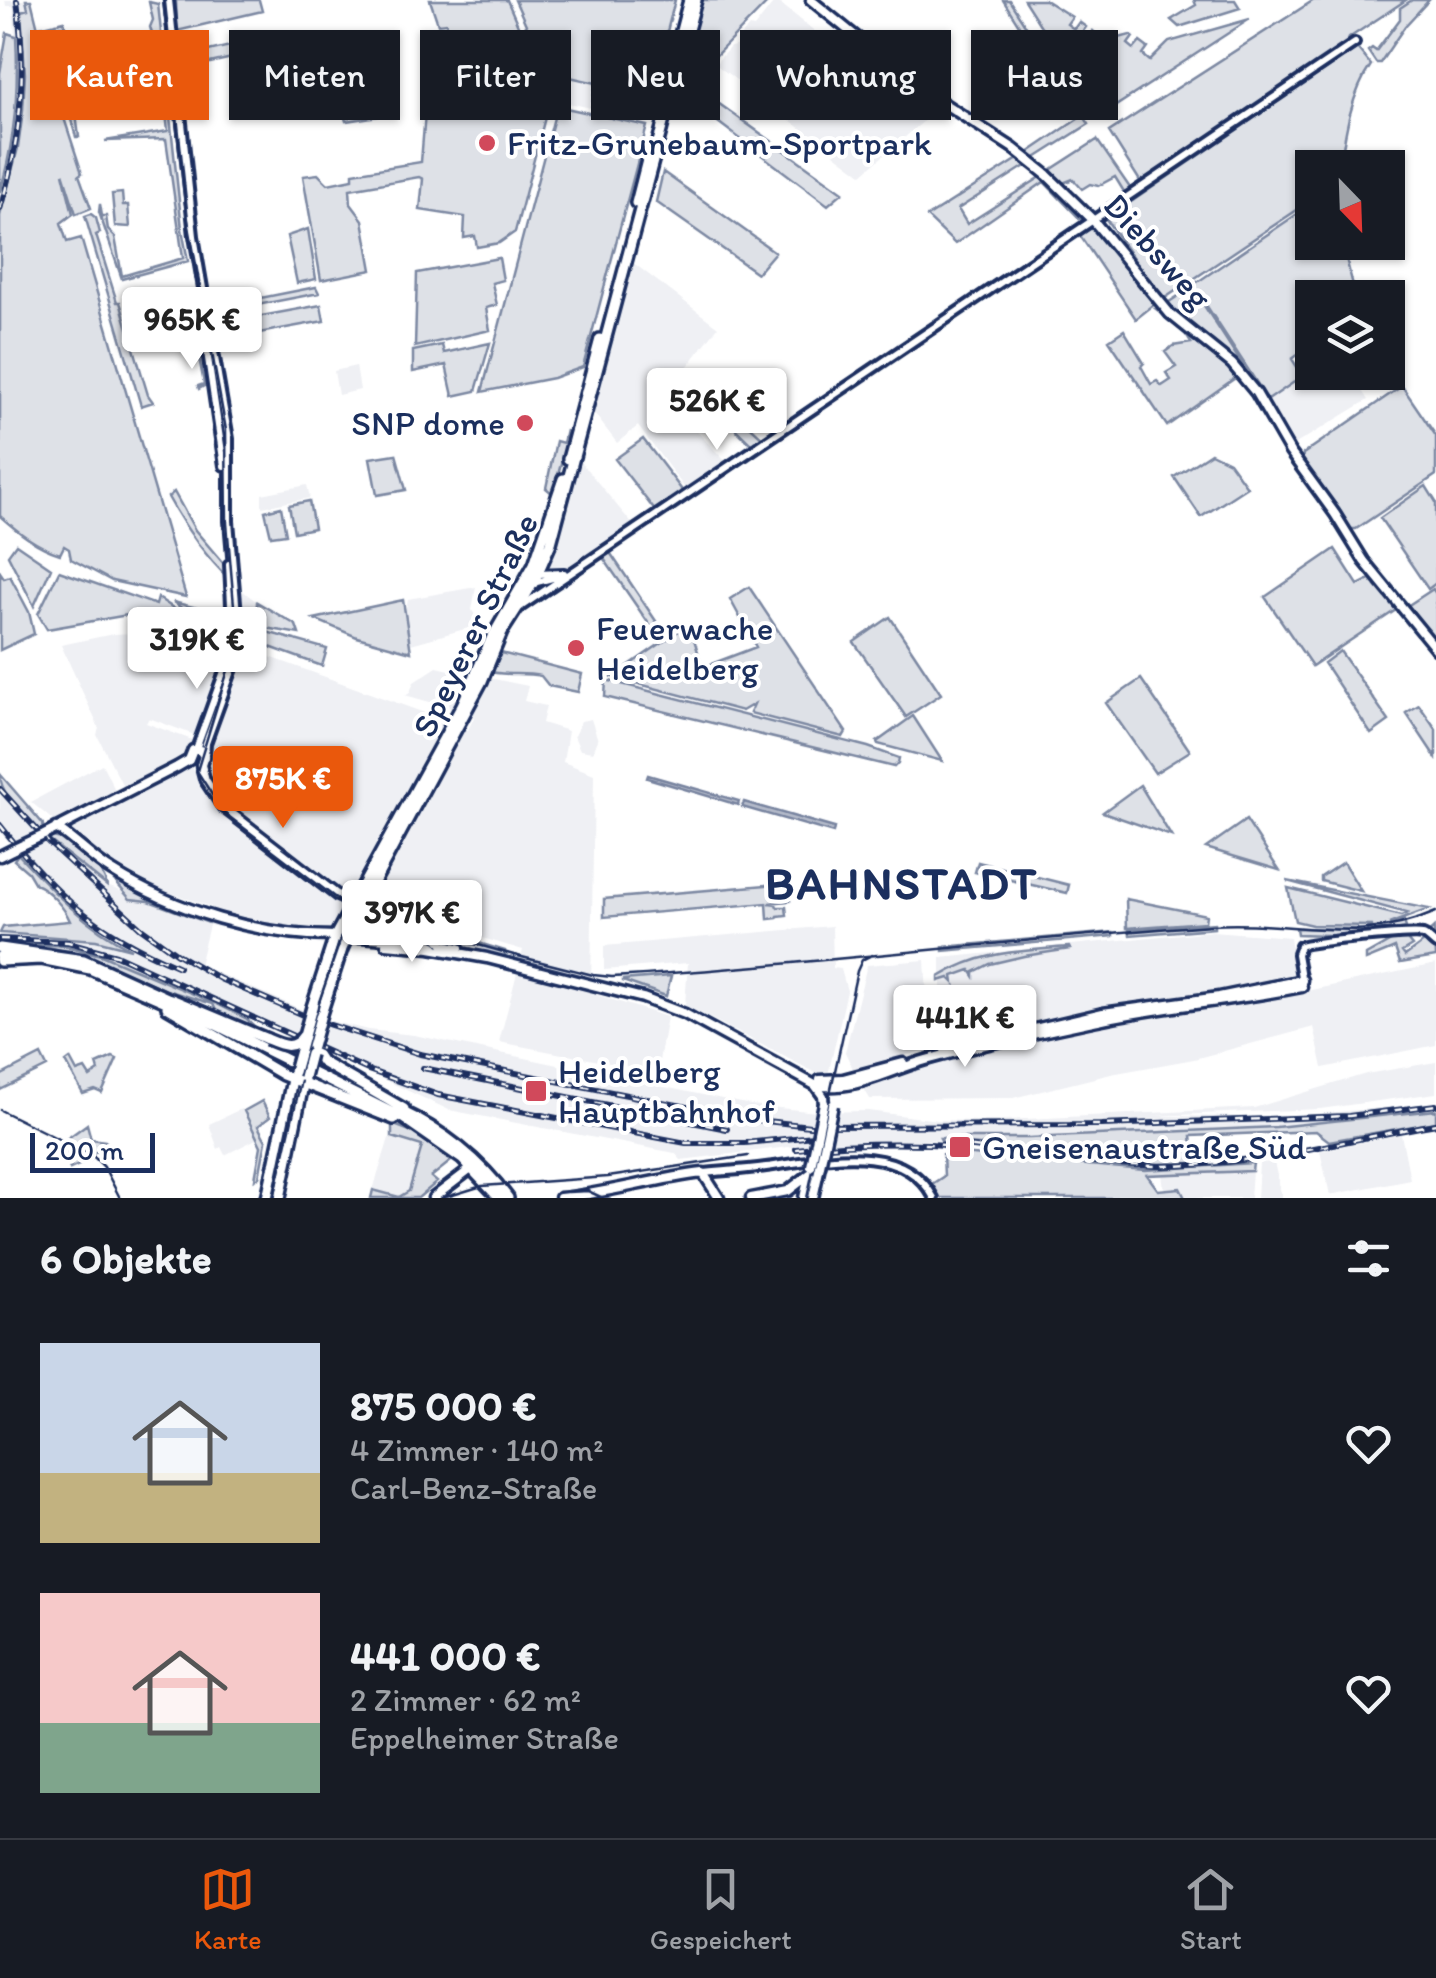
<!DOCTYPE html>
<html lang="de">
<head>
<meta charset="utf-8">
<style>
	:root { --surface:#171b24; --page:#242831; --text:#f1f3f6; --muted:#9ea1a6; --line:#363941; --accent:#ea580c }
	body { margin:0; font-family:Itim,sans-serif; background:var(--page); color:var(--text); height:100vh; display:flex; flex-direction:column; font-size:38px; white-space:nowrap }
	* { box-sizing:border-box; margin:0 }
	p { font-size:32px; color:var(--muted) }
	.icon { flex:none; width:55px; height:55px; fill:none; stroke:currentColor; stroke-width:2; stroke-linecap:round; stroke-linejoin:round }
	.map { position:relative; height:1198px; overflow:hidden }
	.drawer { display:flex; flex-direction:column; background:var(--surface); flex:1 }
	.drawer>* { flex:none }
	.banner { position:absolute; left:30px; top:30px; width:1378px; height:90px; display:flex; gap:20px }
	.needle { width:65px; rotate:157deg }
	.tools { position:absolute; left:1295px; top:150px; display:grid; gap:20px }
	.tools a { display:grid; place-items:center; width:110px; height:110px; border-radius:0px; background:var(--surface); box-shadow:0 2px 8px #0004; font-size:50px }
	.scale { position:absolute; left:30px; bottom:25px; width:125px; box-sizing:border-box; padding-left:10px; border:5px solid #1b2f5e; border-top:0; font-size:28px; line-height:35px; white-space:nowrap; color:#1b2f5e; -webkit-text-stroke:8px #fff; paint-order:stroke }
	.price { position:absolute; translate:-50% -85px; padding:0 22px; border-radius:10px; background:#fff; color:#222; font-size:32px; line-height:65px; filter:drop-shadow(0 2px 5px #0008) }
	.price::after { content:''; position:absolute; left:50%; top:60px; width:30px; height:22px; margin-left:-15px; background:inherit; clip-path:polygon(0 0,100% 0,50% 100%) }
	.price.on { background:var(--accent); color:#fff }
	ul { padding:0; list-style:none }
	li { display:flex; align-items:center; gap:30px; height:250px; padding:0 40px }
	li span { display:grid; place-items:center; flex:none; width:280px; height:200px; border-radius:0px; color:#555 }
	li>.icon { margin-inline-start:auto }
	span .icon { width:120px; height:120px; fill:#fffc; stroke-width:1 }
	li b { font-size:42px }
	h2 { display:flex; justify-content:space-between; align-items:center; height:120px; padding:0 40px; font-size:42px }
	.chip { padding:0 35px; border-radius:0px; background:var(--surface); box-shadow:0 2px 8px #0004; font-size:35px; line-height:90px }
	.chip.on { background:var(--accent); color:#fff }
	.dock { display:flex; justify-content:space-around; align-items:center; height:140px; border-top:2px solid var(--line); background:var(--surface); font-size:28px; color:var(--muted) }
	.dock a { display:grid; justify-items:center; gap:5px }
	.dock .on { color:var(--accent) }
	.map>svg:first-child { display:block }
	.built { fill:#eff0f4 }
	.green { fill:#dee1e7; stroke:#7c88a2; stroke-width:2.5 }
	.water { fill:#b5bbca; stroke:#77839f; stroke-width:2.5 }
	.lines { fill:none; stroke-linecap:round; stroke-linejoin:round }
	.tertiary-casing { stroke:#1b2f5e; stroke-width:14 }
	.secondary-casing { stroke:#1b2f5e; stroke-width:15 }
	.primary-casing { stroke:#1b2f5e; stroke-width:16 }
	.tertiary { stroke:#fff; stroke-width:6 }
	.secondary { stroke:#fff; stroke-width:8 }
	.primary { stroke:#fff; stroke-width:9 }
	.tram { stroke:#1b2f5e; stroke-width:2.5 }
	.rail-casing { stroke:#1b2f5e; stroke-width:6 }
	.rail { stroke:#fff; stroke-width:2.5; stroke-dasharray:8; stroke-linecap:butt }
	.secondary-bridge-casing { stroke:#1b2f5e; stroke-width:15; stroke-linecap:butt }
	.primary-bridge-casing { stroke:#1b2f5e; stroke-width:16; stroke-linecap:butt }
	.secondary-bridge { stroke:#fff; stroke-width:8 }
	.primary-bridge { stroke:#fff; stroke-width:9 }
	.poi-dot { fill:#d1495b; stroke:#fff; stroke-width:4 }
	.labels { text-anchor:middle; stroke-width:8; stroke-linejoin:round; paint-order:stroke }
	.poi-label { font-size:35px; fill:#1b2f5e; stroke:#fff; text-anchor:start }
	.street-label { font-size:35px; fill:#1b2f5e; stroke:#fff }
	.district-label { font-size:45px; font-weight:bold; letter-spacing:2.5px; fill:#1b2f5e; stroke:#fff }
</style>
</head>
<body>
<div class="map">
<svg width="1436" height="1198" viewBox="0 0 1436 1198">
	<rect width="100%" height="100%" fill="#fff"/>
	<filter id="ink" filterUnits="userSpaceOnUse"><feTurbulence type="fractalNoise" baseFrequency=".01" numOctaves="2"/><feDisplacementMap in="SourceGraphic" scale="20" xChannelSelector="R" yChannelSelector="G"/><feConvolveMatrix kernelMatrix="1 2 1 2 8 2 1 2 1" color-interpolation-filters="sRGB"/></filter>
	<g filter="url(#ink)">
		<path class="built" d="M5,0H26L28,9L20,12L25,74L18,148L0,216V192L11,147L18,74L13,6H6Z
			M776,0L925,120L862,174L715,64L730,47L736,46L737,40L749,27L754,28Z
			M570,77L597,83L591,108L560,101Z
			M632,262L718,327L664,397L729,465L690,490L684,487L638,426L617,443L593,412Z
			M356,366L360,390L338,395L334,371Z
			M1312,367V372L1350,373L1368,400L1294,445L1284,432L1268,400Z
			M579,460L634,526L571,567L546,572Z
			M307,485L310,498L262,507V494Z
			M238,587L257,602L256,619H240Z
			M476,587L472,610L479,622L472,627L411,644L405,613L408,599Z
			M155,632L228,642L229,649L197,736L149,718L146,723L195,741L184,758L124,788L97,735L99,728L61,645L113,634Z
			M248,649L444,720L324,945L270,938L209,925L199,965L326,1020L368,1030L414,1035L751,1105L817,1112L868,1111L938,1120L986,1121L1254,1108L1366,1074L1436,1062V1093L1320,1109L1155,1116L1280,1117L1436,1103V1110L1276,1127L1029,1138L831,1142L681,1160L675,1153L449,1110L295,1038L101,955L66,946L0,941V933L17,932L96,940L125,947L90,925L66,905L0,832V786L49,840L107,886L209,924L211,907L135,880L78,840L72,830L74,826L178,769L189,766L195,771L205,770L209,760L210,740L244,650Z
			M437,667L471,675L451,708L405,695L410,692L414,682Z
			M489,678L528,686L524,701L546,706L542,723L568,731L563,762L594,774L591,993L667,1017L657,1072L499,1042L523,950L382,908L375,899V890L434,788L462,729L468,730L475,715L472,712Z
			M591,719L598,740L593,752L580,750L574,736L581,721Z
			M102,764L116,792L55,822L31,802Z
			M832,926L833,968L841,969L847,991L828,1075L816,1073L685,1005L688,963L604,970V946Z
			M1212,931L1290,937L1297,993L1436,964V1045L1323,1068L1314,1027L1194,1059L1111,1074L1013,1098L870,1099L863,1087L941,1061V958Z
			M925,960L930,1049L853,1069L845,1052L867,965Z
			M241,1109L256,1139L225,1155L221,1147L218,1149L209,1124Z
			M1401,1134L1410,1179L1330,1195L1320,1151Z
			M389,1138L422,1147L409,1192L399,1197L373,1190Z
			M1274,1162L1282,1198H1257L1259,1163Z
			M1252,1171L1250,1198H1185L1180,1188L1164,1189L1162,1174Z"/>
		<path class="green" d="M26,0H31L48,69L82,173L79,175L91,208L76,214L63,173L73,214L61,223L67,242L81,238L186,597L112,581L71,559L69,549L64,546L60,554C37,547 18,532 0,516V216L18,148L23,111L25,74L21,11L28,9Z
			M176,0H259L262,11L177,31Z
			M430,0H507L549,97L504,93L474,100L446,23L438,24Z
			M515,0H675L645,118L592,106L596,83L570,77L567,92L555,90Z
			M702,0H770L681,91L677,88Z
			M1003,0H1009L1089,124L1034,159L1028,153L1078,119Z
			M1024,0H1045L1072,17L1067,24L1074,29L1079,22L1086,27L1081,34L1088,39L1093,31L1102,39L1098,110L1095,111Z
			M1194,0H1235L1240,8L1179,27L1171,20L1196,5Z
			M1314,0H1406L1349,38L1346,46L1126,195L1115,177L1098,186L1090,184L1082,189L1073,179L1063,183L1049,171L1097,140L1130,188L1140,181L1109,132Z
			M1412,0H1429L1405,26L1380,63H1376L1368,51L1372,48L1376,51L1400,19V8Z
			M149,2L158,4L182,229L188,261L122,279L99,212L100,204L102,216H106L108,230L115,237L122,276L183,258L166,139L105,141L168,131L157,37H153L150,27L153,20Z
			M1250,19L1108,111L1114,34L1116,33L1119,38L1130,35L1133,37L1128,44L1134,49L1140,42L1148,48L1143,55L1150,61L1169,42Z
			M64,21L65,25L48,30L53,49H62L51,52L56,75H53L40,27Z
			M7,33L16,36C19,90 15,141 0,192V73Z
			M269,37L272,49L179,70L178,58Z
			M368,41L391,114L346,121L324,50Z
			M1357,48L1371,65C1351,94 1345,133 1340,167L1312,168V200L1162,300L1106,219Z
			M71,76L79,137H76L59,78Z
			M694,86L843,192L828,205L686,98Z
			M511,97L548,106L515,232L499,243L477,247L475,236L464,238L465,217L420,210L423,179L419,177L350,189L351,204L363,220L372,270L321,280L303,176L318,174L328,184L353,179V173L421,162L425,113Z
			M557,106L647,126L583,367L553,378L482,392Z
			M944,109L950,110L1030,163L958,209L967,224L1044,175L1085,217L1084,223L1044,182L955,244L927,217L1018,159Z
			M663,172L775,252L757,273L656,202Z
			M122,193L123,205H128L130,227L115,226L112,194Z
			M1312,204V242L1342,243L1355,293L1347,297L1341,291L1336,292L1340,297L1312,298V345L1292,359L1303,376L1268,400L1193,285Z
			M91,214L96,218L100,233L96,235L117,302H120L148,395L153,402L141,406L85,216Z
			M1094,226L1156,303L1136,319L1079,234Z
			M308,229L316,279L297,283L287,236Z
			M499,258L503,280L492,283L497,305L486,308L490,330L415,347L417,273Z
			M316,287L319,293L216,313L215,307Z
			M1192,287L1247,372L1166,304Z
			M195,303L209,383L199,389L198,386L204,384L190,310L185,304Z
			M321,305L324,321L259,333L256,317Z
			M1156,309H1162L1219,354L1238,376L1167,426L1109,340L1124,330L1144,363L1141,366L1151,384L1157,381L1162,386L1171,380L1166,373L1176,367L1165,352L1173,346L1191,343L1183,330Z
			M490,343L476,391L453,396L446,365L413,372V351L442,345L444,353Z
			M689,370L765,440L754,447L682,377Z
			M1402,386L1436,436V475L1356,529H1351L1302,460L1303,454Z
			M566,430V444L553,494L546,488L556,441L563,443Z
			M643,439L681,489V494L656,512L615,459Z
			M1211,453L1229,462L1247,487L1201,517L1174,477Z
			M396,454L406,490L377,495L370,458Z
			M1426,486L1436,502V583L1428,589L1380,518Z
			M174,492L195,530L229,570L230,580C204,555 185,528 168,497Z
			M309,501L314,528L294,532L289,505Z
			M281,507L286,534L271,536L265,511Z
			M16,544L51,568L34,606L8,555Z
			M1335,549L1358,585L1370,579L1396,610L1312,666L1265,597Z
			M609,551L666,636L660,640L602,556Z
			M59,571L156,605L158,598L187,617L139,613L47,629L38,614Z
			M0,572L4,578L10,576L29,612L34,634L0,650Z
			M749,587L846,732L843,737L750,713L754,704L742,711L612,677L689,624L702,664L697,666L698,669L756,647L730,599Z
			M1433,589L1436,594V644L1404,608Z
			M403,600L411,652L357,637L314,619Z
			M173,602L229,616V623L194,617Z
			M257,602L296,625L299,634L243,624L242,619L256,618Z
			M890,617L941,694L906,717L854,642Z
			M249,627L327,649L322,666L245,638Z
			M1340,651L1389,721L1371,734L1324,663Z
			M497,652L582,674L578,692L549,686L541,676C523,672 509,676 491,672Z
			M1141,679L1190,751L1155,773L1106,703Z
			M606,680L868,747L899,758L898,763L894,767L605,697Z
			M1419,705L1436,729V758L1406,713Z
			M913,716L942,761L878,744L877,742Z
			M0,774L43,824V828L39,830C24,814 0,796 0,774Z
			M1140,785L1171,836L1103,812Z
			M1246,820L1279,870L1206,848Z
			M53,837C75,840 103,867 107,886L49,840Z
			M18,854C53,892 85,926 131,949L96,940L0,933L3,927L70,921C65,908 48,889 35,884L28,872L14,860Z
			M978,862L1069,885L1067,893L975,872Z
			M1343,862L1361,891L1321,881V877Z
			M107,872L155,899L209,923L149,901L130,899Z
			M1287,881L1429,909L1389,924L1404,921L1406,928L1368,935L1367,928L1373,926L1312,925L1295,921L1288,888L1401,916L1407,913Z
			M788,883L790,901L769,903L776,904L777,907H786L787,915L778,916L777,918L768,919L767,903L604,917V899Z
			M1126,899L1206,915L1205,922L1127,928Z
			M378,915L426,929L434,937L356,933L362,918L376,920Z
			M1214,923V928L1130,935L1129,930Z
			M1296,928L1357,929L1358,936L1297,934Z
			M1434,928L1436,957L1400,963L1395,948L1366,960V955L1391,941L1416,934L1408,941L1412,946L1402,952L1405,956L1425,941V936Z
			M433,929L505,951V958L443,941Z
			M1113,932V936L943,951V947Z
			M1,941L66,946L101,955L215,1003L247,1019L258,1030L286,1042L217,1013L213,1004L166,990L94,958L48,947L6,945Z
			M1069,947L1070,949L1024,956L990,964L974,972V976L970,970L953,976L954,983L949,978L939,981V977C982,951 1020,951 1069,947Z
			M671,976L666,996L623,981V980Z
			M41,1055L47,1067L0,1090V1076Z
			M113,1057L117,1059L102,1093L95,1090L83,1094L66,1062L70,1059L77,1072L85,1069L90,1077L99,1071L97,1064Z
			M262,1101L270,1117L258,1126L266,1141L259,1177L255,1179L261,1146L244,1111Z
			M1436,1110V1122L1329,1141L1316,1131L1191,1136L1194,1163C1108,1168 1026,1146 942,1142L940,1138H1029L1276,1127Z
			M87,1124L91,1139L105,1141L112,1148L94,1152L90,1160L70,1169L67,1161L71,1141L68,1138Z
			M392,1124L415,1133L451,1161L431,1177L437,1182L418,1198H371L373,1190L399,1197L409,1191L422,1146L392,1137Z
			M950,1153L1145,1170L1253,1163L1252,1171L1147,1175L1158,1190L1180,1188L1185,1198H939L932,1184L944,1176L943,1154Z"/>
		<path class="water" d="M648,775L739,801L738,805L647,778Z
			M744,802L834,828L833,833L742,807Z"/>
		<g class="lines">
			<g class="tertiary-casing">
				<path id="tertiary" d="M169,0L194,236L229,439V521L240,649L206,743L205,757
					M207,316L205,338L224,466
					M536,574L564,573
					M533,583L564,575
					M519,608L1355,43
					M196,749L233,646L229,564
					M1302,983L1297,954L1300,946C1309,942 1414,932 1423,935C1427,936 1433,943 1436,945
					M703,1173C724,1171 745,1170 766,1167C820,1160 902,1138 934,1198"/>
			</g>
			<g class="secondary-casing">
				<path id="secondary" d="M811,0L917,86L1013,148L1047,175L1093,220L1170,314L1232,364L1256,393L1290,452L1335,514L1364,561L1436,649
					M201,765L205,780L223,807L338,896L368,910L429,929L445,945L459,948
					M56,828C76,841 92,859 112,871C175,911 260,936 335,936
					M44,835L177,767L189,760L193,750H200L204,756L201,765
					M0,856L14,849
					M348,936L426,942L434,946
					M386,944L430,948L487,958L643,998L685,1014L815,1085L823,1096L824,1103
					M0,956L21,954
					M945,1050L1103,1013L1219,997L1302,980
					M820,1080L843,1079L903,1063
					M815,1085C854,1092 890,1070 926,1060C982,1044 1041,1032 1098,1020C1165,1006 1234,1001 1302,987
					M433,1198L476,1165
					M560,1198C608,1193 654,1179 703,1173L719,1198
					M751,1198L788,1191L810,1174
					M804,1198L809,1176
					M813,1198L820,1166"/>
			</g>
			<g class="primary-casing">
				<path id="primary" d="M674,58L689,0
					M636,203L647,160
					M568,459L600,339
					M0,948L84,960L172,1000
					M0,961L41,959L90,969L194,1014L403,1118L462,1159L499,1198
					M171,999L267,1039
					M167,1007L283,1075L394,1119
					M312,1007L335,936L462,705L491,639L534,564L563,479
					M321,1014L342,949L364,901L482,681L502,632L534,582L551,543L696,0
					M312,1047L322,1062L404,1109
					M397,1109C442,1130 479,1158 508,1198
					M267,1198L293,1075
					M280,1198L304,1080"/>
			</g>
			<use href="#tertiary" class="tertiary"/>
			<use href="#secondary" class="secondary"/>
			<use href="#primary" class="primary"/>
			<path class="tram" d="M163,0L185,204L226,430L227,523L237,641L197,771L223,812L350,909L514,955L593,975L612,977C812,965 1011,939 1211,925C1291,919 1357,947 1436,912
				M0,1110L93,1156L104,1167L120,1198
				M568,1192L588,1191L603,1198
				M274,1198L319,1002L347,921L341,903
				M443,1198L482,1186L608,1177L748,1156
				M807,1198L857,971L862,960L872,955"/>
			<g class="rail-casing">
				<path id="rail" d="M0,209C21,140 27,72 17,0
					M0,789L48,842L141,928L177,954L220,979L312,1019L420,1054L748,1119L810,1126L1101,1125L1349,1116L1436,1105
					M0,825C57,897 93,930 179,967
					M0,939L68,942L116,955L368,1070L438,1095L686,1143H745L814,1136
					M423,1068L727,1129
					M796,1149C851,1143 907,1142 963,1146C1028,1152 1093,1165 1159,1166C1253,1166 1344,1140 1436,1124"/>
			</g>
			<use href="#rail" class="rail"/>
			<g class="secondary-bridge-casing">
				<path id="secondary-bridge" d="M14,849L44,835
					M811,1166L824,1103
					M820,1166L833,1105"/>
			</g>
			<g class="primary-bridge-casing">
				<path id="primary-bridge" d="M267,1039C281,1045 293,1051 303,1036
					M312,1047L321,1014
					M294,1072L312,1007
					M304,1077L310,1054"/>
			</g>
			<use href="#secondary-bridge" class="secondary-bridge"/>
			<use href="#primary-bridge" class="primary-bridge"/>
		</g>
	</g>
	<g class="poi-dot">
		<circle cx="487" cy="143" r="10"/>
		<circle cx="525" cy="423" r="10"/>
		<circle cx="576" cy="648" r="10"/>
		<rect x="524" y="1079" width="24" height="24" rx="5"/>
		<rect x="948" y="1135" width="24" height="24" rx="5"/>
	</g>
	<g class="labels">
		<g class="poi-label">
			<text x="507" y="155">Fritz-Grunebaum-Sportpark</text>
			<text x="505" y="435" text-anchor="end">SNP dome</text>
			<text x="596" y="640">Feuerwache<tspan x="596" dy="40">Heidelberg</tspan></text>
			<text x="558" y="1083">Heidelberg<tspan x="558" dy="40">Hauptbahnhof</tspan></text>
			<text x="982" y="1159">Gneisenaustraße Süd</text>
		</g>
		<g class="street-label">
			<text transform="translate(1158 251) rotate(48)" y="12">Diebsweg</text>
			<text transform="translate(475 625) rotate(-64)" y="12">Speyerer Straße</text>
		</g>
		<g class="district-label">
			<text x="902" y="899">BAHNSTADT</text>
		</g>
	</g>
</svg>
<div class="tools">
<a><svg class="needle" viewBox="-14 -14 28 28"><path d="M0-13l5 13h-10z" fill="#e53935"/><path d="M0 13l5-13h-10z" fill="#9ea1a6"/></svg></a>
<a><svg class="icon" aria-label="layers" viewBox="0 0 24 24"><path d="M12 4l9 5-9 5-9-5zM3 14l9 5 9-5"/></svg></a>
</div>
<div class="scale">200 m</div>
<b class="price" style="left:192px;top:372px">965K €</b>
<b class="price" style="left:717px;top:453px">526K €</b>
<b class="price" style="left:197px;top:692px">319K €</b>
<b class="price on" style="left:283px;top:831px">875K €</b>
<b class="price" style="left:412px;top:965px">397K €</b>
<b class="price" style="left:965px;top:1070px">441K €</b>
<div class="banner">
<a class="chip on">Kaufen</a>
<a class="chip">Mieten</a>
<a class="chip">Filter</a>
<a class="chip">Neu</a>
<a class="chip">Wohnung</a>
<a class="chip">Haus</a>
</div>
</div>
<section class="drawer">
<h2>6 Objekte<svg class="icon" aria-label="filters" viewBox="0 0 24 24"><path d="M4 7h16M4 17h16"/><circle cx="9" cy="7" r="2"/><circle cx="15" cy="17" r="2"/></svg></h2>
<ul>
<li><span style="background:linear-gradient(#c9d6e8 65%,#c2b280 0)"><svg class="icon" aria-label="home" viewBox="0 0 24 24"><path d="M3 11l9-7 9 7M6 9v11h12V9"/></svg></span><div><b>875 000 €</b><p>4 Zimmer · 140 m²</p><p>Carl-Benz-Straße</p></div><svg class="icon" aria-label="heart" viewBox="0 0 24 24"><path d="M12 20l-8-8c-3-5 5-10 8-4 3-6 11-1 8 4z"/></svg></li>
<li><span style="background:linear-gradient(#f6c9c9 65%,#7fa58c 0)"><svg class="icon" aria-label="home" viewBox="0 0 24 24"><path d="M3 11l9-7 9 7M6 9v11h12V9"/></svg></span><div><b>441 000 €</b><p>2 Zimmer · 62 m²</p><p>Eppelheimer Straße</p></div><svg class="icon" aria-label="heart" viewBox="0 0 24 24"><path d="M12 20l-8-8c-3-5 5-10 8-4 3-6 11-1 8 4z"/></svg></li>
</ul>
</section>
<nav class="dock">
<a class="on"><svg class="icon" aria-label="map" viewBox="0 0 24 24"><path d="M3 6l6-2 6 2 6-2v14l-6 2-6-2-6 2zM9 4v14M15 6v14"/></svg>Karte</a>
<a><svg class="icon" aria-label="saved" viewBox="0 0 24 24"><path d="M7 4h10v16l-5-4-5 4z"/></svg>Gespeichert</a>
<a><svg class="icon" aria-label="home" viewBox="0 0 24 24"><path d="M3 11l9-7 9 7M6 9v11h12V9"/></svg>Start</a>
</nav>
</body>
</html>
